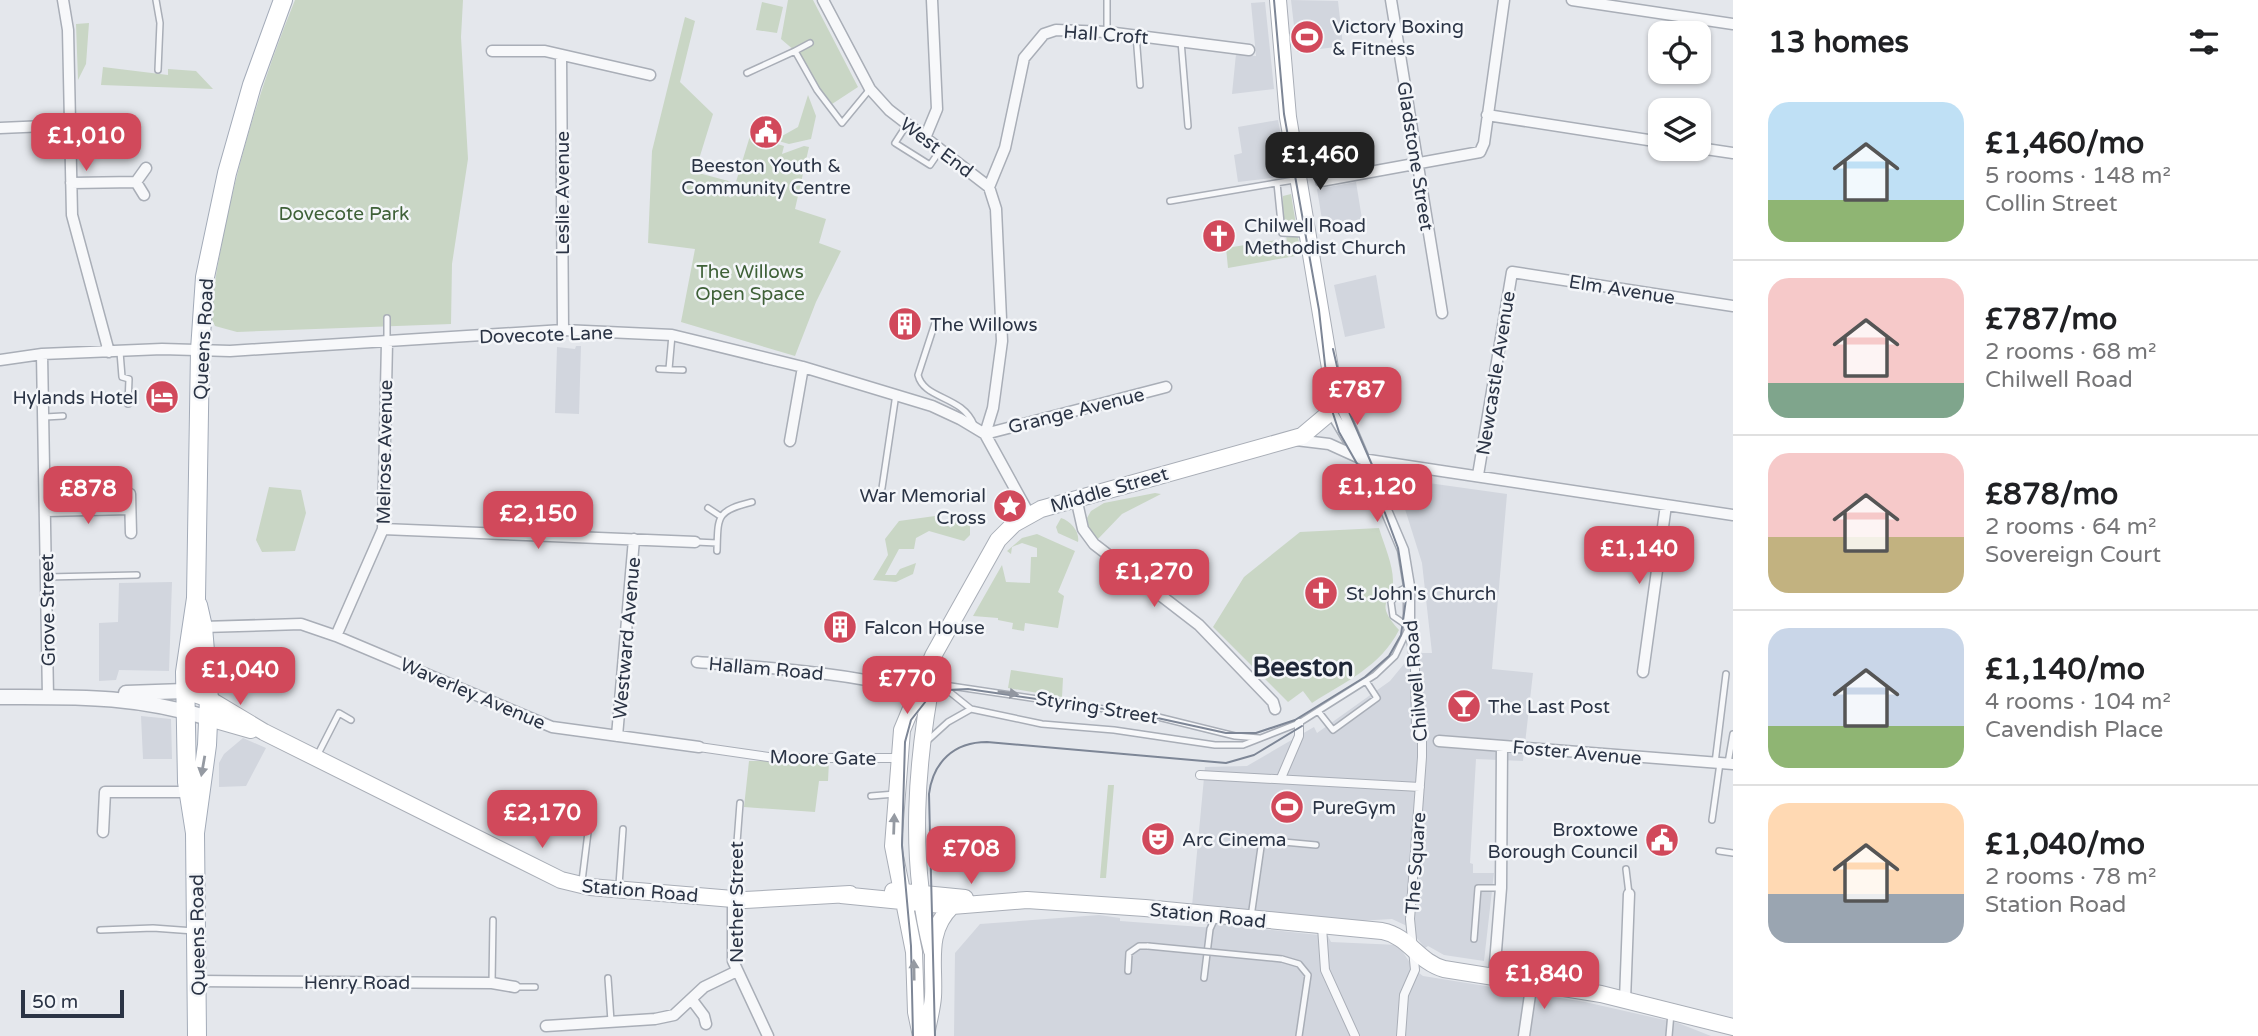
<!DOCTYPE html>
<html lang="en">
<head>
<meta charset="utf-8">
<style>
	:root { --surface:#fff; --page:#f2f2f2; --text:#202124; --muted:#757577; --line:#e0e0e0; --accent:#d1495b }
	body { margin:0; font-family:"Varela Round",sans-serif; background:var(--page); color:var(--text); height:100vh; display:flex; flex-direction:column; font-size:26px; white-space:nowrap }
	* { box-sizing:border-box; margin:0 }
	p { font-size:23px; color:var(--muted) }
	.icon { flex:none; width:38px; height:38px; fill:none; stroke:currentColor; stroke-width:2; stroke-linecap:round; stroke-linejoin:round }
	.map { position:relative; flex:1; overflow:hidden }
	.panel { display:flex; flex-direction:column; background:var(--surface); width:525px }
	.panel>* { flex:none }
	.controls { position:absolute; left:1648px; top:21px; display:grid; gap:14px }
	.controls a { display:grid; place-items:center; width:63px; height:63px; border-radius:14px; background:var(--surface); box-shadow:0 2px 5px #0004; font-size:35px }
	.scale { position:absolute; left:21px; bottom:18px; width:103px; box-sizing:border-box; padding-left:7px; border:4px solid #2b3445; border-top:0; font-size:19px; line-height:24px; white-space:nowrap; color:#2b3445; -webkit-text-stroke:5px #f4f6f9; paint-order:stroke }
	.price { position:absolute; translate:-50% -60px; padding:0 16px; border-radius:14px; background:var(--accent); color:#fff; font-size:23px; line-height:46px; filter:drop-shadow(0 2px 4px #0008) }
	.price::after { content:''; position:absolute; left:50%; top:42px; width:21px; height:16px; margin-left:-10px; background:inherit; clip-path:polygon(0 0,100% 0,50% 100%) }
	.price.active { background:#222; color:#fff }
	ul { padding:0; list-style:none }
	li { display:flex; align-items:center; gap:21px; height:175px; padding:0 35px }
	li+li { border-top:2px solid var(--line) }
	li span { display:grid; place-items:center; flex:none; width:196px; height:140px; border-radius:21px; color:#555 }
	li>.icon { margin-inline-start:auto }
	span .icon { width:84px; height:84px; fill:#fffc; stroke-width:1 }
	li b { font-size:30px }
	h2 { display:flex; justify-content:space-between; align-items:center; height:84px; padding:0 35px; font-size:30px }
	main { display:flex; flex:1; min-height:0 }
	.map>svg:first-child { display:block }
	.built { fill:#d2d6de }
	.green { fill:#c9d6c5 }
	.lines { fill:none; stroke-linecap:round; stroke-linejoin:round }
	.service-casing { stroke:#a9aeb7; stroke-width:8 }
	.pedestrian-casing { stroke:#a9aeb7; stroke-width:10 }
	.minor-casing { stroke:#a9aeb7; stroke-width:13 }
	.tertiary-casing { stroke:#a9aeb7; stroke-width:17 }
	.secondary-casing { stroke:#a9aeb7; stroke-width:18 }
	.primary-casing { stroke:#a3abb8; stroke-width:20 }
	.service { stroke:#f7f8fa; stroke-width:5 }
	.pedestrian { stroke:#f7f8fa; stroke-width:8 }
	.minor { stroke:#f7f8fa; stroke-width:10 }
	.tertiary { stroke:#f7f8fa; stroke-width:14 }
	.secondary { stroke:#fff; stroke-width:16 }
	.primary { stroke:#fff; stroke-width:18 }
	.tram { stroke:#7d8696; stroke-width:2 }
	.service-bridge-casing { stroke:#a9aeb7; stroke-width:8; stroke-linecap:butt }
	.service-bridge { stroke:#f7f8fa; stroke-width:5 }
	.oneway { fill:#9196a0 }
	.oneway2 { fill:#959aa2 }
	.labels { text-anchor:middle; stroke-width:5; stroke-linejoin:round; paint-order:stroke }
	.poi-label { font-size:19px; fill:#2b3445; stroke:#f4f6f9; text-anchor:start }
	.street-label { font-size:19px; fill:#2b3445; stroke:#f4f6f9 }
	.park-label { font-size:19px; fill:#3f6138; stroke:#f4f6f9 }
	.district-label { font-size:26px; font-weight:bold; fill:#1d2536; stroke:#f4f6f9 }
</style>
</head>
<body>
<main>
<div class="map">
<svg width="1733" height="1036" viewBox="0 0 1733 1036">
	<rect width="100%" height="100%" fill="#e4e7ec"/>
	<path class="built" d="M1291,0L1338,1L1343,46L1297,52Z
		M1265,2L1274,89L1232,94L1236,54L1256,56L1251,3Z
		M1278,120L1289,176L1238,182L1234,155L1242,153L1238,127Z
		M1356,182L1362,219L1323,226L1317,189Z
		M1376,275L1385,328L1345,337L1334,285Z
		M576,346H581L579,414L555,413L557,347L575,349Z
		M1407,480L1507,494L1492,669L1533,673L1523,761L1476,759L1470,863L1473,864V873H1494L1484,961L1444,955L1428,946L1425,948L1407,926L1392,919L1357,921L1192,906L1205,767L1247,766L1314,727L1317,733L1390,681L1413,653H1432L1422,563L1399,490Z
		M172,582L169,671L119,670L116,680L99,681V623L118,622L119,583Z
		M141,716L171,719L172,759H143Z
		M243,738L266,748L246,786L219,787V763L224,754Z
		M1099,915L1120,918V921L1215,928L1216,924L1328,936L1331,942L1398,945L1415,970L1423,976L1585,1002L1678,1023L1711,1036H954L955,953L980,924Z"/>
	<path class="green" d="M295,0H463L461,37L468,159L452,264L451,324L237,332L215,326L210,315C225,205 253,103 295,0Z
		M788,0H813L858,87L829,106L795,51L781,39Z
		M762,2L783,7L777,33L756,30Z
		M685,17L695,21L680,82L713,114L695,172L732,182L728,196L731,198L750,136L784,146L782,154L804,146L809,147L795,209L826,219L819,243L841,251L816,302L795,356L681,322L695,249L648,243L652,151Z
		M89,23L86,64L78,80L76,24Z
		M103,67L168,75V69L196,71L213,89L101,85Z
		M808,95L816,116L811,139L789,144L775,140L798,127Z
		M1291,194L1301,255L1228,268L1226,248L1277,240L1278,243L1287,242L1282,208L1283,196Z
		M269,487L301,490L306,513L295,551L262,552L256,540Z
		M1155,493L1161,494L1122,514L1097,540L1090,532L1087,518L1091,511L1104,503Z
		M955,515H962L970,522V535L964,541L929,531L916,538L914,549H899L885,575H896L900,569L916,563L913,574L896,582L873,580L888,555L885,539L899,521L935,516L951,528Z
		M1061,518C1071,521 1080,532 1078,542L1058,533L1056,527Z
		M1379,528C1384,545 1393,564 1393,581C1394,603 1372,600 1399,630C1381,666 1345,682 1312,703L1303,691L1288,702L1213,627L1244,577L1300,532Z
		M1037,534L1075,551L1058,592L1064,596L1058,628L1025,623L1024,631L1012,629L1013,623L998,620V618L973,616L1002,565L1006,582L1030,583L1031,557H1037V548L1022,543L1012,547L1011,554L1007,551L1022,538Z
		M1011,670L1063,678L1062,697L1008,688Z
		M749,761H829L828,781H819L815,812L744,807Z
		M1108,785H1114L1106,878H1100Z"/>
	<g class="lines">
		<g class="service-casing">
			<path id="service" d="M156,0L160,23L158,70
				M1107,32V0
				M1136,35L1140,85
				M1181,41L1188,126
				M795,51L810,43
				M747,73L795,51L817,90L842,123L870,89
				M906,126L895,143L930,165L941,149
				M1277,183L1282,233L1304,234
				M1170,201L1294,180
				M387,318V342
				M935,323L918,375C924,400 962,395 974,425
				M120,352L122,377L129,379L128,404
				M659,369L683,370
				M669,369L672,335
				M45,417L63,416
				M882,488L896,394
				M708,508L720,516
				M696,542L717,543
				M717,551C718,516 716,511 752,502
				M47,577L137,575
				M941,685L971,709L1042,724L1114,730L1215,745H1243L1299,723L1375,675L1395,656L1409,627L1393,616L1391,602L1399,591L1409,586
				M944,685L1158,717L1235,736L1259,738
				M1318,711L1333,730L1377,698L1366,681
				M926,742L948,722L971,709
				M317,756L339,713L351,720
				M1715,763L1726,674
				M1728,763L1733,734
				M871,796L895,794
				M1712,820L1720,763
				M1719,851L1733,853
				M1626,869L1629,894
				M582,881L591,808
				M619,885L623,829
				M733,895L740,803
				M1251,917L1262,840L1316,845
				M100,930L153,928L194,931
				M1474,939L1478,888H1501
				M1282,959L1299,964L1308,975L1299,1036
				M1128,971L1129,953L1139,946H1148
				M608,978L611,1021
				M1204,978L1210,929L1215,918
				M492,983L493,920
				M515,987H535
				M1669,1036L1671,1013"/>
		</g>
		<g class="pedestrian-casing">
			<path id="pedestrian" d="M699,747L775,758H899
				M1200,775L1420,787
				M1281,778L1299,736V723
				M1322,927L1325,970L1355,1036
				M1401,1036L1404,995L1415,970L1410,919L1422,757V737L1416,727L1415,668L1409,627"/>
		</g>
		<g class="minor-casing">
			<path id="minor" d="M63,0L68,30L72,215L109,352
				M823,0L870,89L889,110L989,187L996,209L1002,341L993,408L985,434
				M1391,0L1442,313
				M1572,0L1733,24
				M492,51H545L650,75
				M561,55L563,330
				M1487,115L1661,142
				M0,128L69,125
				M925,138L937,109L932,0
				M1699,148L1733,153
				M1321,181L1480,152L1484,143L1504,0
				M71,183L136,182
				M989,187L1005,148L1024,58L1044,34L1056,30L1107,32L1249,50
				M144,195L136,182L146,168
				M42,354L48,697
				M0,360L42,354L162,349L230,351L563,330L672,335L803,367L932,406L960,419L985,434L1029,514
				M1333,386L1403,550L1409,586V627
				M1330,410L1355,451
				M985,434L1166,387
				M1296,440L1329,444L1362,459L1733,515
				M790,441L803,367
				M1478,475L1512,272L1733,306
				M130,494L131,533
				M1076,498L1083,529L1094,544L1199,625L1273,702L1275,709
				M45,511L130,509
				M383,529L695,542
				M203,627L301,624L336,636L552,727L699,747
				M336,636L383,529L387,342
				M697,662C771,668 844,672 917,691
				M1643,672L1666,505
				M617,736L634,539
				M1439,741L1733,764
				M103,832L105,792H188
				M733,898V961L768,1036
				M1494,976L1501,888L1502,746
				M198,981L492,983L515,987
				M692,1000L704,1016L706,1024
				M1625,1000L1629,894
				M546,1026L655,1019L674,1015L704,987L735,972
				M1524,1036L1532,981"/>
		</g>
		<g class="tertiary-casing">
			<path id="tertiary" d="M126,693L185,691
				M0,697C78,697 132,695 209,718"/>
		</g>
		<g class="secondary-casing">
			<path id="secondary" d="M185,691L209,699L264,732L561,880L590,887L745,900L850,894
				M209,718L251,730
				M893,891L965,898
				M841,895L952,906L1027,900L1145,908L1382,931C1409,936 1418,962 1444,969L1601,994L1733,1027
				M932,951C908,858 916,762 934,668
				M921,1036L916,1012L914,952L893,846L902,730L933,656L998,540L1014,524L1041,509L1302,436L1327,415L1333,386L1288,117L1278,0
				M926,1036C928,1023 932,1010 933,997C935,964 925,932 952,906"/>
		</g>
		<g class="primary-casing">
			<path id="primary" d="M195,833L187,782L185,672L196,598L200,350L205,277L227,173L252,85L283,0
				M197,1036L195,833L207,745L209,699L203,627L198,605"/>
		</g>
		<use href="#service" class="service"/>
		<use href="#pedestrian" class="pedestrian"/>
		<use href="#minor" class="minor"/>
		<use href="#tertiary" class="tertiary"/>
		<use href="#secondary" class="secondary"/>
		<use href="#primary" class="primary"/>
		<path class="tram" d="M1333,349L1346,405L1386,497
			M913,1036L911,946L902,845L905,742L911,720L926,701L947,690L968,689L1139,714L1226,733H1256L1295,720L1365,677L1389,656L1401,635L1406,599L1398,548L1385,513L1339,432L1329,401L1319,310L1284,114L1274,0
			M935,1036L929,794C933,762 954,742 987,742L1226,763L1254,755L1302,726"/>
		<g class="service-bridge-casing">
			<path id="service-bridge" d="M1148,946L1282,959"/>
		</g>
		<use href="#service-bridge" class="service-bridge"/>
	</g>
	<defs><path id="oneway-solid" d="M-6-.8H1V-3.2L6.5 0L1 3.2V.8H-6Z" transform="scale(1.75)"/></defs>
	<use class="oneway" href="#oneway-solid" transform="translate(1008 693) rotate(8)"/>
	<g class="oneway2">
		<use href="#oneway-solid" transform="translate(203 766) rotate(100)"/>
		<use href="#oneway-solid" transform="translate(894 824) rotate(-88)"/>
		<use href="#oneway-solid" transform="translate(914 970) rotate(-91)"/>
	</g>
	<defs>
		<g id="stadium-disc" transform="scale(1.75)"><circle r="9.5" fill="#d1495b" stroke="#f4f6f9"/><path d="M0-5a6.5 5 0 1 0 0 10a6.5 5 0 1 0 0-10ZM-3.5-1.8h7v3.6h-7Z" fill="#fff"/></g>
		<g id="civic-disc" transform="scale(1.75)"><circle r="9.5" fill="#d1495b" stroke="#f4f6f9"/><path d="M-.6-6.5H3V-4.5H.6V-3L4-1V1h2V6H-6V1h2V-1L-.6-3ZM-1.2 2.5V6h2.4V2.5Z" fill="#fff"/></g>
		<g id="church-disc" transform="scale(1.75)"><circle r="9.5" fill="#d1495b" stroke="#f4f6f9"/><path d="M-1.2-6h2.4v3.5h3.3v2.4h-3.3V6h-2.4V-.1h-3.3v-2.4h3.3Z" fill="#fff"/></g>
		<g id="building-disc" transform="scale(1.75)"><circle r="9.5" fill="#d1495b" stroke="#f4f6f9"/><path d="M-4-6H4V6H1V3H-1V6H-4ZM-2.5-4.3h1.7v1.8h-1.7ZM.8-4.3h1.7v1.8H.8ZM-2.5-1h1.7V.8h-1.7ZM.8-1h1.7V.8H.8Z" fill="#fff"/></g>
		<g id="hotel-disc" transform="scale(1.75)"><circle r="9.5" fill="#d1495b" stroke="#f4f6f9"/><path d="M-6-4.5h1.5V1H6V5H4.5V3h-9V5H-6ZM-4 0a1.8 1.8 0 1 1 3.6 0ZM.5 0V-2.5h3Q6-2.5 6 0Z" fill="#fff"/></g>
		<g id="sight-disc" transform="scale(1.75)"><circle r="9.5" fill="#d1495b" stroke="#f4f6f9"/><path d="M0-6L1.8-2.2L6-1.7L2.9 1.2L3.7 5.4L0 3.3L-3.7 5.4L-2.9 1.2L-6-1.7L-1.8-2.2Z" fill="#fff"/></g>
		<g id="bar-disc" transform="scale(1.75)"><circle r="9.5" fill="#d1495b" stroke="#f4f6f9"/><path d="M-6-5H6L.8 .8V4.5H3.5V6h-7V4.5H-.8V.8Z" fill="#fff"/></g>
		<g id="theatre-disc" transform="scale(1.75)"><circle r="9.5" fill="#d1495b" stroke="#f4f6f9"/><path d="M-5-5.5Q0-4 5-5.5V0Q5 5 0 6Q-5 5-5 0ZM-3.3-2.5H-1v1.5H-3.3ZM1-2.5H3.3v1.5H1ZM-2.8 1Q0 5.5 2.8 1Z" fill="#fff"/></g>
	</defs>
	<g fill-rule="evenodd">
		<use href="#stadium-disc" x="1307" y="37"/>
		<use href="#civic-disc" x="766" y="132"/>
		<use href="#church-disc" x="1219" y="236"/>
		<use href="#building-disc" x="905" y="324"/>
		<use href="#hotel-disc" x="162" y="397"/>
		<use href="#sight-disc" x="1010" y="506"/>
		<use href="#church-disc" x="1321" y="593"/>
		<use href="#building-disc" x="840" y="627"/>
		<use href="#bar-disc" x="1464" y="706"/>
		<use href="#stadium-disc" x="1287" y="807"/>
		<use href="#theatre-disc" x="1158" y="839"/>
		<use href="#civic-disc" x="1662" y="840"/>
	</g>
	<g class="labels">
		<g class="poi-label">
			<text x="1332" y="33">Victory Boxing<tspan x="1332" dy="22">&amp; Fitness</tspan></text>
			<text x="766" y="172" text-anchor="middle">Beeston Youth &amp;<tspan x="766" dy="22">Community Centre</tspan></text>
			<text x="1244" y="232">Chilwell Road<tspan x="1244" dy="22">Methodist Church</tspan></text>
			<text x="930" y="331">The Willows</text>
			<text x="138" y="404" text-anchor="end">Hylands Hotel</text>
			<text x="986" y="502" text-anchor="end">War Memorial<tspan x="986" dy="22">Cross</tspan></text>
			<text x="1346" y="600">St John's Church</text>
			<text x="864" y="634">Falcon House</text>
			<text x="1488" y="713">The Last Post</text>
			<text x="1312" y="814">PureGym</text>
			<text x="1638" y="836" text-anchor="end">Broxtowe<tspan x="1638" dy="22">Borough Council</tspan></text>
			<text x="1182" y="846">Arc Cinema</text>
		</g>
		<g class="street-label">
			<text transform="translate(1106 34) rotate(4)" y="7">Hall Croft</text>
			<text transform="translate(937 147) rotate(37)" y="7">West End</text>
			<text transform="translate(1416 156) rotate(81)" y="7">Gladstone Street</text>
			<text transform="translate(562 193) rotate(-90)" y="7">Leslie Avenue</text>
			<text transform="translate(1622 289) rotate(9)" y="7">Elm Avenue</text>
			<text transform="translate(546 334) rotate(-2)" y="7">Dovecote Lane</text>
			<text transform="translate(203 339) rotate(-87)" y="7">Queens Road</text>
			<text transform="translate(1495 373) rotate(-81)" y="7">Newcastle Avenue</text>
			<text transform="translate(1076 410) rotate(-14)" y="7">Grange Avenue</text>
			<text transform="translate(384 452) rotate(-89)" y="7">Melrose Avenue</text>
			<text transform="translate(1109 489) rotate(-16)" y="7">Middle Street</text>
			<text transform="translate(47 610) rotate(-91)" y="7">Grove Street</text>
			<text transform="translate(626 638) rotate(-85)" y="7">Westward Avenue</text>
			<text transform="translate(766 668) rotate(5)" y="7">Hallam Road</text>
			<text transform="translate(1415 681) rotate(-95)" y="7">Chilwell Road</text>
			<text transform="translate(473 693) rotate(23)" y="7">Waverley Avenue</text>
			<text transform="translate(1097 707) rotate(9)" y="7">Styring Street</text>
			<text transform="translate(1577 752) rotate(5)" y="7">Foster Avenue</text>
			<text transform="translate(823 757) rotate(1)" y="7">Moore Gate</text>
			<text transform="translate(1415 863) rotate(-86)" y="7">The Square</text>
			<text transform="translate(640 890) rotate(5)" y="7">Station Road</text>
			<text transform="translate(736 902) rotate(-90)" y="7">Nether Street</text>
			<text transform="translate(1208 915) rotate(6)" y="7">Station Road</text>
			<text transform="translate(197 935) rotate(-91)" y="7">Queens Road</text>
			<text x="357" y="989">Henry Road</text>
		</g>
		<g class="park-label">
			<text x="344" y="220">Dovecote Park</text>
			<text x="750" y="278">The Willows<tspan x="750" dy="22">Open Space</tspan></text>
		</g>
		<g class="district-label">
			<text x="1303" y="676">Beeston</text>
		</g>
	</g>
</svg>
<div class="controls">
<a><svg class="icon" aria-label="locate" viewBox="0 0 24 24"><circle cx="12" cy="12" r="6"/><path d="M12 2v4M12 18v4M2 12h4M18 12h4"/></svg></a>
<a><svg class="icon" aria-label="layers" viewBox="0 0 24 24"><path d="M12 4l9 5-9 5-9-5zM3 14l9 5 9-5"/></svg></a>
</div>
<div class="scale">50 m</div>
<b class="price" style="left:86px;top:173px">£1,010</b>
<b class="price active" style="left:1320px;top:192px">£1,460</b>
<b class="price" style="left:1357px;top:427px">£787</b>
<b class="price" style="left:1377px;top:524px">£1,120</b>
<b class="price" style="left:88px;top:526px">£878</b>
<b class="price" style="left:538px;top:551px">£2,150</b>
<b class="price" style="left:1639px;top:586px">£1,140</b>
<b class="price" style="left:1154px;top:609px">£1,270</b>
<b class="price" style="left:240px;top:707px">£1,040</b>
<b class="price" style="left:907px;top:716px">£770</b>
<b class="price" style="left:542px;top:850px">£2,170</b>
<b class="price" style="left:971px;top:886px">£708</b>
<b class="price" style="left:1544px;top:1011px">£1,840</b>
</div>
<section class="panel">
<h2>13 homes<svg class="icon" aria-label="filters" viewBox="0 0 24 24"><path d="M4 7h16M4 17h16"/><circle cx="9" cy="7" r="2"/><circle cx="15" cy="17" r="2"/></svg></h2>
<ul>
<li><span style="background:linear-gradient(#bfe0f5 70%,#8fb573 0)"><svg class="icon" aria-label="home" viewBox="0 0 24 24"><path d="M3 11l9-7 9 7M6 9v11h12V9"/></svg></span><div><b>£1,460/mo</b><p>5 rooms · 148 m²</p><p>Collin Street</p></div></li>
<li><span style="background:linear-gradient(#f6c9c9 75%,#7fa58c 0)"><svg class="icon" aria-label="home" viewBox="0 0 24 24"><path d="M3 11l9-7 9 7M6 9v11h12V9"/></svg></span><div><b>£787/mo</b><p>2 rooms · 68 m²</p><p>Chilwell Road</p></div></li>
<li><span style="background:linear-gradient(#f6c9c9 60%,#c2b280 0)"><svg class="icon" aria-label="home" viewBox="0 0 24 24"><path d="M3 11l9-7 9 7M6 9v11h12V9"/></svg></span><div><b>£878/mo</b><p>2 rooms · 64 m²</p><p>Sovereign Court</p></div></li>
<li><span style="background:linear-gradient(#c9d6e8 70%,#8fb573 0)"><svg class="icon" aria-label="home" viewBox="0 0 24 24"><path d="M3 11l9-7 9 7M6 9v11h12V9"/></svg></span><div><b>£1,140/mo</b><p>4 rooms · 104 m²</p><p>Cavendish Place</p></div></li>
<li><span style="background:linear-gradient(#ffd9b3 65%,#9aa5b1 0)"><svg class="icon" aria-label="home" viewBox="0 0 24 24"><path d="M3 11l9-7 9 7M6 9v11h12V9"/></svg></span><div><b>£1,040/mo</b><p>2 rooms · 78 m²</p><p>Station Road</p></div></li>
</ul>
</section>
</main>
</body>
</html>
